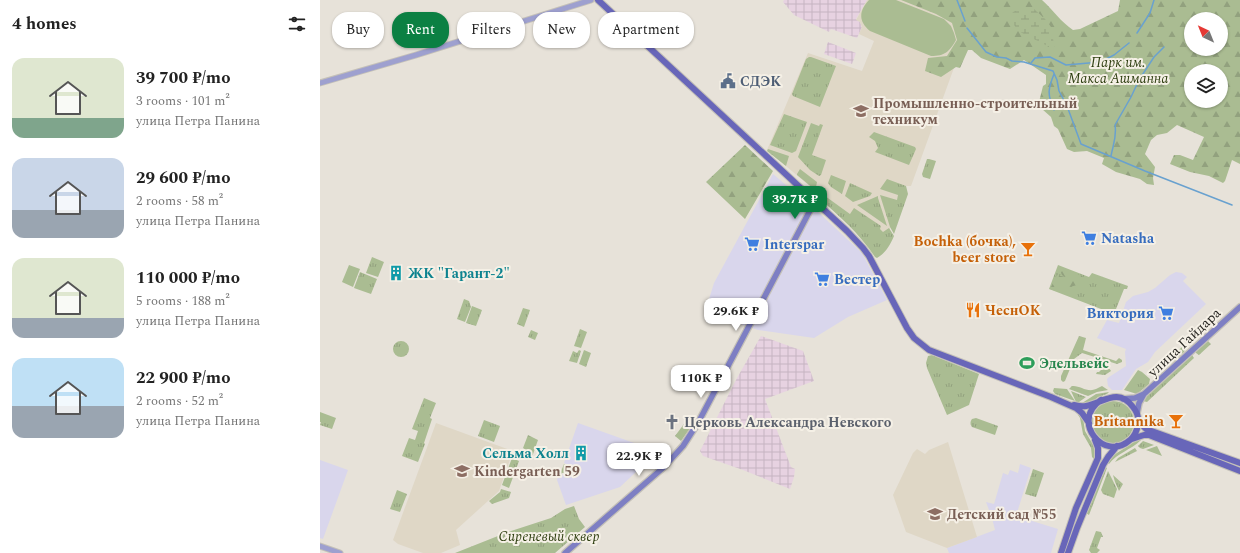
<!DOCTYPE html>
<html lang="en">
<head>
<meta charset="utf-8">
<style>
	:root { --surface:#fff; --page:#f2f2f2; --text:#222; --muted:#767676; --accent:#0b8043 }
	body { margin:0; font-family:Spectral,serif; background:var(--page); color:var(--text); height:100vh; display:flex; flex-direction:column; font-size:15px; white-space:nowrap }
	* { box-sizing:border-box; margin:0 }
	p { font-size:13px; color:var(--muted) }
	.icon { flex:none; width:22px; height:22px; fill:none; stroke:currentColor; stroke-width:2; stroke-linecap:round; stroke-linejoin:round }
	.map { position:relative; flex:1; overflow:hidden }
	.details { display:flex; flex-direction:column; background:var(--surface); width:320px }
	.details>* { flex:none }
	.banner { position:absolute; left:12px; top:12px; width:380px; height:36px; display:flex; gap:8px }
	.needle { width:26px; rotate:317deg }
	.fabs { position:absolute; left:864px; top:12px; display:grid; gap:8px }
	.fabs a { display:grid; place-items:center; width:44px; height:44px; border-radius:50%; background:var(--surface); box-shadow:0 1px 3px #0004; font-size:20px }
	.price { position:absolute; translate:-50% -34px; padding:0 9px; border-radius:8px; background:#fff; color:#222; font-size:13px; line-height:26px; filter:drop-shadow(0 1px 2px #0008) }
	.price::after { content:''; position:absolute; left:50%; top:24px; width:12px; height:9px; margin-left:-6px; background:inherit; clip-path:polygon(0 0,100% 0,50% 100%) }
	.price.active { background:var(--accent); color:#fff }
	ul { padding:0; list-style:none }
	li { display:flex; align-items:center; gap:12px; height:100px; padding:0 12px }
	li span { display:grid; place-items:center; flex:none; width:112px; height:80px; border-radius:12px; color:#555 }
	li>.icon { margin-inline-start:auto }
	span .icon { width:48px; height:48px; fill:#fffc; stroke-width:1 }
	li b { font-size:17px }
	h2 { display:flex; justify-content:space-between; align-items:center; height:48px; padding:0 12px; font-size:17px }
	.pill { padding:0 14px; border-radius:16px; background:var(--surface); box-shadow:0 1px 3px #0004; font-size:14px; line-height:36px }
	.pill.active { background:var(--accent); color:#fff }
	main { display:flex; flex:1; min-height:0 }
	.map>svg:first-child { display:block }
	.commercial { fill:#d9d6ec }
	.industrial { fill:url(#industrial-grid) }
	.built { fill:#dfd7c6 }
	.grass { fill:url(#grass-tufts) }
	.forest { fill:url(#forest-firs); fill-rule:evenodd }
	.wetland { fill:url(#wetland-marsh) }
	.pitch { fill:#aabc92 }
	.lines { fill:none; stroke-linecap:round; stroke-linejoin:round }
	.stream { stroke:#69a1cf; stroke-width:1.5 }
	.tertiary-casing { stroke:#c4c0b8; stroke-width:7 }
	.secondary-casing { stroke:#c4c0b8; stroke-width:8 }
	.primary-casing { stroke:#c4c0b8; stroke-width:8 }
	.tertiary { stroke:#9ea0cf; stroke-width:5 }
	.secondary { stroke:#7e7fc3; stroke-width:5.5 }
	.primary { stroke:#6866b9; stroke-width:6 }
	.labels { text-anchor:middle; stroke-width:4; stroke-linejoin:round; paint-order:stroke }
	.park-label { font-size:14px; font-style:italic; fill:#2f3f11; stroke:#f5f0e6 }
	.service-label { font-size:14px; font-weight:bold; fill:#4e5e75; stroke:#f5f0e6; text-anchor:start }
	.education-label { font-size:14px; font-weight:bold; fill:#785e54; stroke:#f5f0e6; text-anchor:start }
	.shop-label { font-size:14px; font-weight:bold; fill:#366cbe; stroke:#f5f0e6; text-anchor:start }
	.food-label { font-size:14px; font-weight:bold; fill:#c56008; stroke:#f5f0e6; text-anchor:end }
	.culture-label { font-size:14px; font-weight:bold; fill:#0d838f; stroke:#f5f0e6; text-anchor:start }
	.street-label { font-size:14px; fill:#262420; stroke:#f5f0e6 }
	.leisure-label { font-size:14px; font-weight:bold; fill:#27864d; stroke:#f5f0e6; text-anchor:start }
	.worship-label { font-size:14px; font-weight:bold; fill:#5b616d; stroke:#f5f0e6; text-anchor:start }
</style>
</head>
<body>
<main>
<section class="details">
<h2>4 homes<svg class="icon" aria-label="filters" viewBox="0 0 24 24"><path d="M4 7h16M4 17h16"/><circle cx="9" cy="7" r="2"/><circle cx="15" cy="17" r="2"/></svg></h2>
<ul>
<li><span style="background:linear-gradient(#dfe7d0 75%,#7fa58c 0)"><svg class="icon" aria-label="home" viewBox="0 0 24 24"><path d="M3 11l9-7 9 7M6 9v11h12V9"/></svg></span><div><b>39 700 ₽/mo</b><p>3 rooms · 101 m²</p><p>улица Петра Панина</p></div></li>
<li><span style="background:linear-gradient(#c9d6e8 65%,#9aa5b1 0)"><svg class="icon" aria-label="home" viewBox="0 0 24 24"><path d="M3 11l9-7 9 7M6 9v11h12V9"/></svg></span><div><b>29 600 ₽/mo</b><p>2 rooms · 58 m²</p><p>улица Петра Панина</p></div></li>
<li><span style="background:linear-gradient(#dfe7d0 75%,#9aa5b1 0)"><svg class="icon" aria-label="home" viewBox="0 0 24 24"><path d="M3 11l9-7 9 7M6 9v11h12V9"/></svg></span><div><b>110 000 ₽/mo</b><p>5 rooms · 188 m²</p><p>улица Петра Панина</p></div></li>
<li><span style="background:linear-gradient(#bfe0f5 60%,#9aa5b1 0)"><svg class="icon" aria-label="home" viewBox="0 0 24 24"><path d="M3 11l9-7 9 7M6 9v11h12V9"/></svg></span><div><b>22 900 ₽/mo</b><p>2 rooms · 52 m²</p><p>улица Петра Панина</p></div></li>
</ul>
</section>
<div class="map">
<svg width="920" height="553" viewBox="0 0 920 553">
	<defs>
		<pattern id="industrial-grid" width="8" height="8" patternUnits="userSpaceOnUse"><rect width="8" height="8" fill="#e7d2e1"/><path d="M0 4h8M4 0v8" fill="none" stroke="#c6b4c1"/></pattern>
		<pattern id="grass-tufts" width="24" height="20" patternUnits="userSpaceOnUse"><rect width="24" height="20" fill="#aabc92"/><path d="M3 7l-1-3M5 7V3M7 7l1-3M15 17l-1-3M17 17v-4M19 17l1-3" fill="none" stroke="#92a17e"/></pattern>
		<pattern id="forest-firs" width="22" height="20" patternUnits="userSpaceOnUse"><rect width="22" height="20" fill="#aabc92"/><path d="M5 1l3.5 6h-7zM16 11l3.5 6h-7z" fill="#92a17e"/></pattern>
		<pattern id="wetland-marsh" width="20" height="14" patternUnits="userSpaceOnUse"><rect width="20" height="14" fill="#aabc92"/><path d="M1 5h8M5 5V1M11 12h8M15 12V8" fill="none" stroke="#92a17e"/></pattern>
	</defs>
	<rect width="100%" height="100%" fill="#e7e2d9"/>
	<path class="commercial" d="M453,174L498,212L542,253L567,300L528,317L494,338L438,330L385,312L394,283Z
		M856,272L862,273L867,277L863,281L886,304L835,352L828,362L816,369L802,390H792L788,386L787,379L789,377L806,366L805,352L806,349L777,338L787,320L799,323L806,302L813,296L828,292L835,288L850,275Z
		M258,423L331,449L332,457L300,487L246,505L237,480L238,477L256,468L244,463Z
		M0,460L28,470L3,539L0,538Z
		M700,464L711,468L696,516L738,529L731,553H629L627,548L675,530L672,518L666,502L674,504L683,473L688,475L690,470L698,473Z"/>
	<path class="industrial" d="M464,0H547L536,19L540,22L542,27L537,38L511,29L509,32L474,15L463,2Z
		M508,42L536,53L532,64L504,54Z
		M441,336L483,351L494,381L445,399L471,467L475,469L474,477L470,489L423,470L383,456L380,451L417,378Z"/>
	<path class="built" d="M547,0H588L633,21L643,43L591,186H585L566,240L505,196L492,188L447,150L488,53L542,71L554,41L539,34L542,27L540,22L536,20Z
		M116,423L193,451L179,491L136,530L140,545L121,553H103L78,544L73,540Z
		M628,442L657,537L627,548L586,532L573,495L593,453L597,449L605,454L609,450Z"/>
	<path class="grass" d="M489,57H491L516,66L500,107L473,96L472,94L486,59Z
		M464,114L487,122L476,151L472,153L450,145Z
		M491,123L499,126L500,124L503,125L492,155L506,160L501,175L499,176L490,170L478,157Z
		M554,132L595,147L596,149L589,165L555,152L558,148L555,141L549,137Z
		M448,149L469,156L466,166L447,151Z
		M607,159H609L616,161L610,179L603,177L602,174Z
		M480,169L497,182L496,187L494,189L477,175V174Z
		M511,175L526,181L522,194L511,187L508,183Z
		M567,179L586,186L588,194L574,234L570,227L560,195L577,200L578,195L560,189Z
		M530,183L552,193L550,196L533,202L525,196Z
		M501,193L530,214L534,208L561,226L560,229L563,232L569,228L574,236C570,245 566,253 557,258L555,257C540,234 519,216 498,197L499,195Z
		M558,196V198L567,226L537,205Z
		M52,257L64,262L58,277L46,273Z
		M738,265L769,277L772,273L808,286L807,289H804L794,314L729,289Z
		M40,272L57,279L51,294L34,288Z
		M144,299L149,301L151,307L145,322L137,319Z
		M152,306L162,310L156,326L146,323Z
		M203,308L210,310L204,327L197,324Z
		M260,329L267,332L261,348L254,346Z
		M211,330L218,333L215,340L208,337Z
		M759,336L766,338L763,350L796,361L799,358L802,360V362L797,364L762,353L754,359L745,381L743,382L741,380V376Z
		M73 349a8 8 0 1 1 16 0a8 8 0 1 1-16 0Z
		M888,341L891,344L879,355L876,353V351Z
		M863,346H865L867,347L864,352L838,375H837L838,370Z
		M259,350L261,351L257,363L249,361L253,351L257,353Z
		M264,350L271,353L266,367L259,364Z
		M612,355L659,374L649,405L627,415L607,368L606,363L608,356Z
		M872,355L874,358L827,402L823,401L828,394Z
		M779,365C783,365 789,367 791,371L785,375L776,374L777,372H779L781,370Z
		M818,370L822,372L830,379L829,384L817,394L804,390Z
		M752,386C760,385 767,393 776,389C778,388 780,387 782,386L788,390L777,392L768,396L749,389Z
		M734,388L747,389L755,401L735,394L733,391Z
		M751,391L766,397L759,402H756Z
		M789,392L787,394L778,397L771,403L759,405L776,394Z
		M104,398L116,403L110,418L112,419L104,443L105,444L98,462L82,456L89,438L95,440L98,431L92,429Z
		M772 422a21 21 0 1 1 42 0a21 21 0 1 1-42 0Z
		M756,411L763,418L765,431L775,448L774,459L772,457L771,448L763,434L760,418Z
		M0,412L16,418L12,429L0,425L1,422H0Z
		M656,418L678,426L675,435L652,427C650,424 650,422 652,419Z
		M164,420L180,426L174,442L158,436Z
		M367,420L373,424L361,441L355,436Z
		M208,435L218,440L212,457L209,452L203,448Z
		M820,439L821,440C811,450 797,453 789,464L788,463C792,454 801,451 808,446C813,443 816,440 820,439Z
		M823,441L834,445L823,449L820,448L818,446Z
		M837,446L842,456L826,450Z
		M815,448L817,451L795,462L798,458Z
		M192,458L199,461L189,488L182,485Z
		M244,464L255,468L240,474Z
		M785,467L787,468L769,515L766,513Z
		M713,469L724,473L716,497L705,494Z
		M788,471L797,489L794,498L783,494L781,490Z
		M793,475L803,484L799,491L795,482Z
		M181,489L191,492L189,498L172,504L169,501L180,492Z
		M77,490L87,494L80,512L70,509Z
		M254,506L259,519L265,527L235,553H135L188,532L231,518L245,509Z
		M776,531L781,532L783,537H781L777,548L780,550L777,553H771L769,550Z"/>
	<path class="forest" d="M581,0H722C733,10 741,22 753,30L760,29L798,11L800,0H920V164L912,160L905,181L903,183L889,176L870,172L850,164L854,155H860L873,160L884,137L857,125L847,133L837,135L831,140L825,154L835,167L833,178L834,185L827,184L820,179L796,172L782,164L784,158L767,151L754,152L747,149L738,129L734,126L731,117L722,109L719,102L723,86L726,84V75L704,60L690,69L661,58L652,50H648L640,68L636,67L621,77L605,71L608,58L627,56L637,40L632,23L616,14ZM871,19H901V49H871ZM889,67L892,71H901V89L905,95L901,99V101H871V71H880L879,68L883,69Z
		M425,145L453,171L425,219L386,182Z
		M739,268L760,275L764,278L765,283L738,290L736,291L730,289L737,275L745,277L742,275Z"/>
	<path class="wetland" d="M706,7H712L726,20L731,27L735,50C728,46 721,43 714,39C701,33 694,31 691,15L693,12Z"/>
	<path class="pitch" d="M549,0H576L624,19L631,26L634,33L636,40C629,52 625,56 611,56L550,31C538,21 539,11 549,0Z
		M29,265L40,269L33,287L22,282Z"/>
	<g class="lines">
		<path class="stream" d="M637,0L645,21
			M647,28L666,52L677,57L686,58L692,61L704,62L733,71L737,80L739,91L747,106L761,144L825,171L912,205
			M817,33L830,13L834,0
			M711,63L715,58L730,57L746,65L780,62L794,55L809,43
			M734,74C728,89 727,94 734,110
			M791,156C793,145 797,137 795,125L811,97L819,80L834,57L844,47"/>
		<g class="tertiary-casing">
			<path id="tertiary" d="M0,83L96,55L271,0
				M0,546L20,553"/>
		</g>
		<g class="secondary-casing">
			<path id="secondary" d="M803,399L815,398L824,394L920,307
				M817,413L819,403L824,394
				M245,553L344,467L363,446L379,421L495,201"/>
		</g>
		<g class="primary-casing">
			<path id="primary" d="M278,0L527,231L543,248L549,256L587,328L594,338L609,350L731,397L756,408L762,413L769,423
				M754,405C758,406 762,407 766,406C783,403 798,387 813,407C817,412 819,418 818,424C817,431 815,436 810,440C784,463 750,421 781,400
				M818,421L826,429L920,463
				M812,439L824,435H829L920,471
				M741,553L756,508L778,458V448L775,440
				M748,553L757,528L783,465L788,457L797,446"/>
		</g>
		<use href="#tertiary" class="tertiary"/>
		<use href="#secondary" class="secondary"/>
		<use href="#primary" class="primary"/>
	</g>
	<defs>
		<g id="civic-bare" transform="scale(1.2)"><path d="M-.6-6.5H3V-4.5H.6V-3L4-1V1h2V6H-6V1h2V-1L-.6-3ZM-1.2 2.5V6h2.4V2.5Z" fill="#5c6f8a" stroke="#f5f0e6" stroke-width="2.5" paint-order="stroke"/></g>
		<g id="university-bare" transform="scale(1.2)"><path d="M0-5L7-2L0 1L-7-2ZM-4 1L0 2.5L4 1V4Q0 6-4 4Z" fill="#8d6e63" stroke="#f5f0e6" stroke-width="2.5" paint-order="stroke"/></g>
		<g id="supermarket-bare" transform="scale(1.2)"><path d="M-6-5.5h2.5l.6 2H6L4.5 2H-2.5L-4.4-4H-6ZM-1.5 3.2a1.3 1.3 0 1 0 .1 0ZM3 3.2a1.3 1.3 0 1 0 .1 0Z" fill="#3f7fe0" stroke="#f5f0e6" stroke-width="2.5" paint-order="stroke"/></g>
		<g id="bar-bare" transform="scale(1.2)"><path d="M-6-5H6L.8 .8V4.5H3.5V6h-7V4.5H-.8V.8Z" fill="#e8710a" stroke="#f5f0e6" stroke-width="2.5" paint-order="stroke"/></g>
		<g id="building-bare" transform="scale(1.2)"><path d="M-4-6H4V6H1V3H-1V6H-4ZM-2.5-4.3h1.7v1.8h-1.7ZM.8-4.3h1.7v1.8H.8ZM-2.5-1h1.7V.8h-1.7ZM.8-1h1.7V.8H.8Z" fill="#0f9aa8" stroke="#f5f0e6" stroke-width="2.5" paint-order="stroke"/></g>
		<g id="restaurant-bare" transform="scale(1.2)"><path d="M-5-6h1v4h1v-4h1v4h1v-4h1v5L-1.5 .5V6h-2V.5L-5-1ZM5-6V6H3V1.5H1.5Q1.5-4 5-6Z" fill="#e8710a" stroke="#f5f0e6" stroke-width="2.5" paint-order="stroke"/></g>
		<g id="stadium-bare" transform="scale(1.2)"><path d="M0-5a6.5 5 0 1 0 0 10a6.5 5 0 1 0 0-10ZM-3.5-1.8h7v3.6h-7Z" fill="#2e9e5b" stroke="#f5f0e6" stroke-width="2.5" paint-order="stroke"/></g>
		<g id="church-bare" transform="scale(1.2)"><path d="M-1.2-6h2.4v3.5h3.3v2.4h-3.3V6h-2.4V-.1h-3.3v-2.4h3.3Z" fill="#6b7280" stroke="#f5f0e6" stroke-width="2.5" paint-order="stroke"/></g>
		<g id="school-bare" transform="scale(1.2)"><path d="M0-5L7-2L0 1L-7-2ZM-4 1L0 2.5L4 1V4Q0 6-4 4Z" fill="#8d6e63" stroke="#f5f0e6" stroke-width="2.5" paint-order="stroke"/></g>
	</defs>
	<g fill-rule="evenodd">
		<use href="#civic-bare" x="408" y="81"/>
		<use href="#university-bare" x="541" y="111"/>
		<use href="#supermarket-bare" x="769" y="238"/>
		<use href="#supermarket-bare" x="432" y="244"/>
		<use href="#bar-bare" x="708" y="249"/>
		<use href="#building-bare" x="76" y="273"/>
		<use href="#supermarket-bare" x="502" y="279"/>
		<use href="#restaurant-bare" x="653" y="310"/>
		<use href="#supermarket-bare" x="846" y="313"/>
		<use href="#stadium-bare" x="707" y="363"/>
		<use href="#bar-bare" x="856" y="421"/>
		<use href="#church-bare" x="352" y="422"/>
		<use href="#building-bare" x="261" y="453"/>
		<use href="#school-bare" x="142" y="471"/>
		<use href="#school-bare" x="615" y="514"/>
	</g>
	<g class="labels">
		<g class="park-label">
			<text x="798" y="67">Парк им.<tspan x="798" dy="16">Макса Ашманна</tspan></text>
			<text x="229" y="541">Сиреневый сквер</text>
		</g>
		<g class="service-label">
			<text x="420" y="86">СДЭК</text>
		</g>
		<g class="education-label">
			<text x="553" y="108">Промышленно-строительный<tspan x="553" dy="16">техникум</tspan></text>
			<text x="154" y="476">Kindergarten 59</text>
			<text x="627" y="519">Детский сад №55</text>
		</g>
		<g class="shop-label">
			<text x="781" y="243">Natasha</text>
			<text x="444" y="249">Interspar</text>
			<text x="514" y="284">Вестер</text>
			<text x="834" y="318" text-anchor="end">Виктория</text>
		</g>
		<g class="food-label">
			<text x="696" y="246">Bochka (бочка),<tspan x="696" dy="16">beer store</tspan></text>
			<text x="665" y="315" text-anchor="start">ЧеснОК</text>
			<text x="844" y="426">Britannika</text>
		</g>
		<g class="culture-label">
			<text x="88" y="278">ЖК "Гарант-2"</text>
			<text x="249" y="458" text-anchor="end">Сельма Холл</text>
		</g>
		<g class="street-label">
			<text transform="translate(864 342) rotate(-43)" y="5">улица Гайдара</text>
		</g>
		<g class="leisure-label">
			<text x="719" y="368">Эдельвейс</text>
		</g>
		<g class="worship-label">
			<text x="364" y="427">Церковь Александра Невского</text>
		</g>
	</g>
</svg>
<div class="fabs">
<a><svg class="needle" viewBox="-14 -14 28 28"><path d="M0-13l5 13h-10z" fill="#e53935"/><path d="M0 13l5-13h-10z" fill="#767676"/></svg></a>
<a><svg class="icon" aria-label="layers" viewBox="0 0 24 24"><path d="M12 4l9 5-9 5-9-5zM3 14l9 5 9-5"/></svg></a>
</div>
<b class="price active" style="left:475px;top:220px">39.7K ₽</b>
<b class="price" style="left:416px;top:332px">29.6K ₽</b>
<b class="price" style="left:381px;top:399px">110K ₽</b>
<b class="price" style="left:319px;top:477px">22.9K ₽</b>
<div class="banner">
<a class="pill">Buy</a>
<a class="pill active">Rent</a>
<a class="pill">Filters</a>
<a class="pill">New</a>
<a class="pill">Apartment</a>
</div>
</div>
</main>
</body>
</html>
